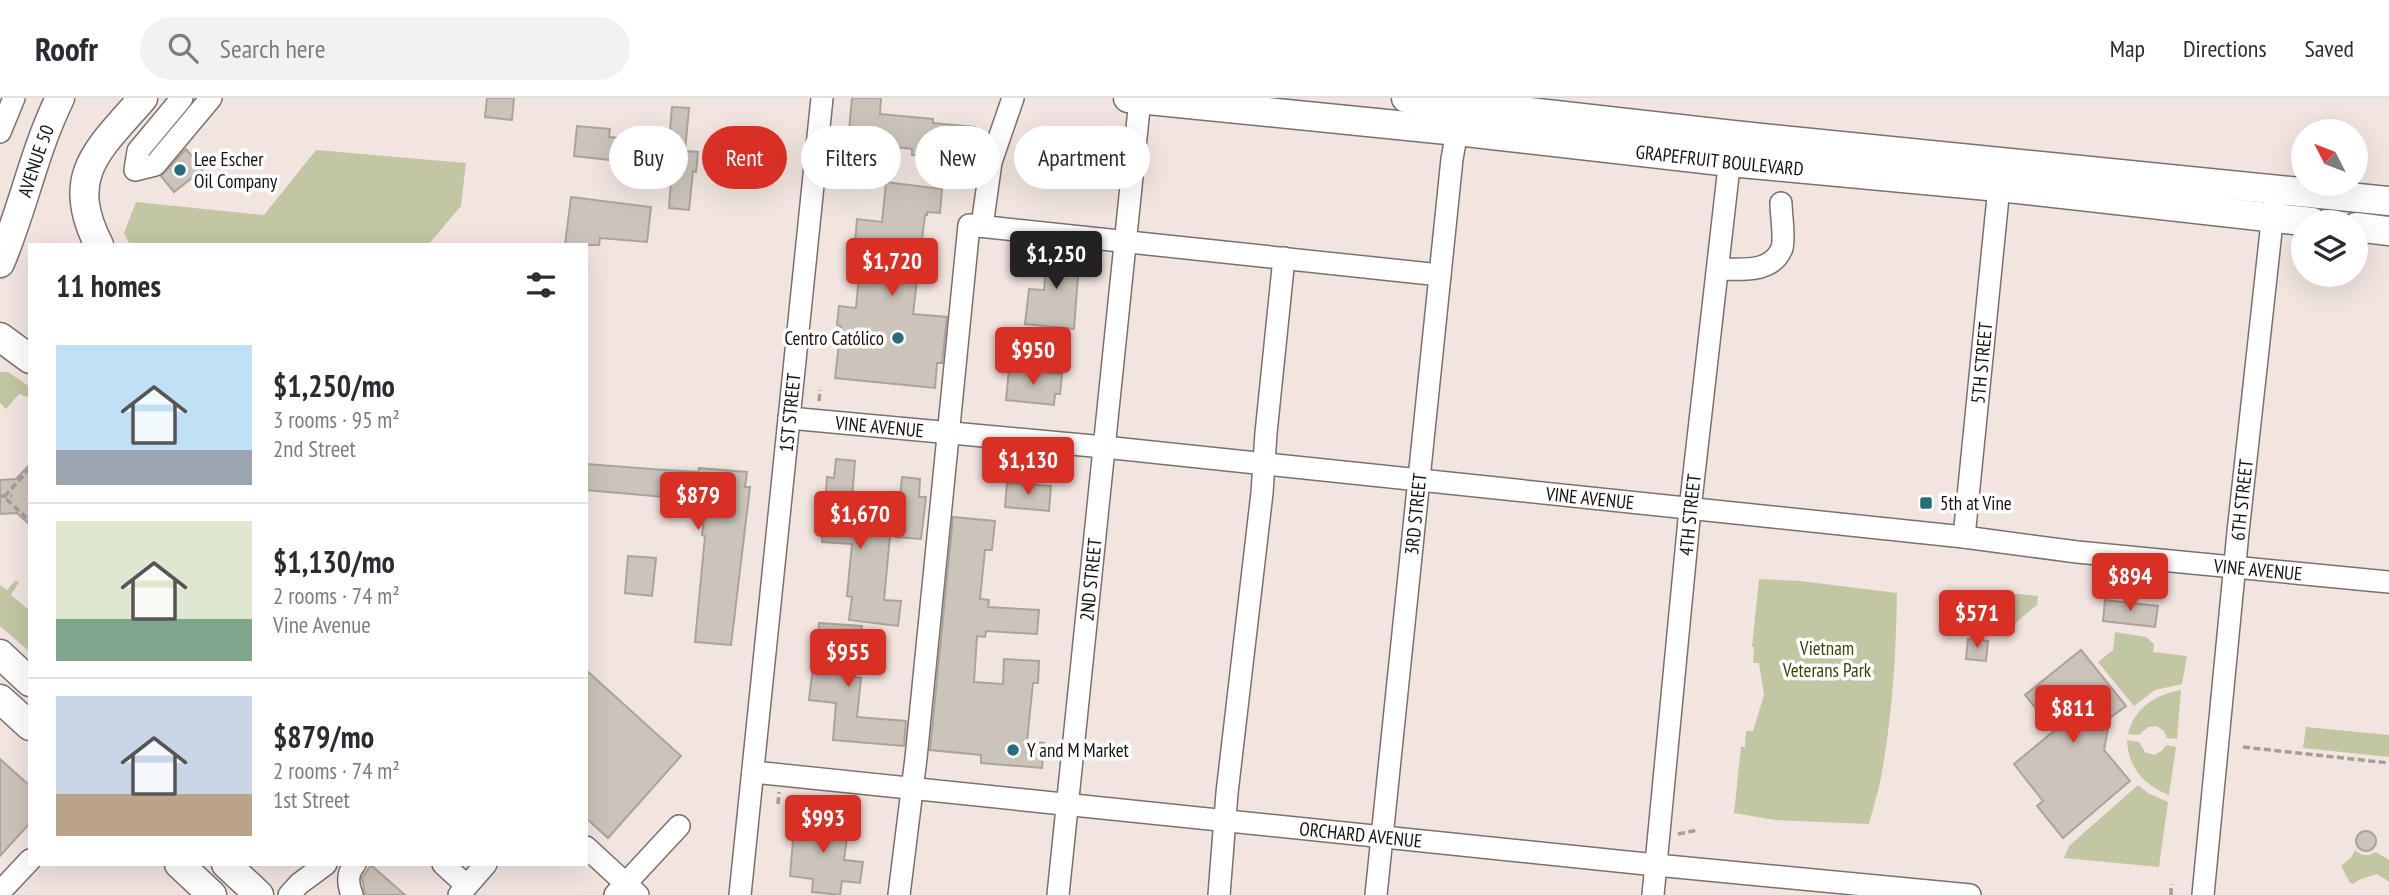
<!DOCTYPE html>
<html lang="en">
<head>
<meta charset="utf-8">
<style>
	:root { --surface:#fff; --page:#f2f2f3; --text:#2b2b33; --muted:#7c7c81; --line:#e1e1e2; --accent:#d93025 }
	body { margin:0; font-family:"PT Sans Narrow",sans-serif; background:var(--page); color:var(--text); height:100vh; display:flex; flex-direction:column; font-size:26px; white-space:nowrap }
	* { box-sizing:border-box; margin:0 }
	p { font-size:23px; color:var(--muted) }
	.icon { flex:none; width:38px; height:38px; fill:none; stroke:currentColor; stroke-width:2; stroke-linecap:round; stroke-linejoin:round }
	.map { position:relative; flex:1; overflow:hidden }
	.panel { position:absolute; left:28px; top:145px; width:560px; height:623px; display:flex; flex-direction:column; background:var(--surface); border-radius:0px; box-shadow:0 7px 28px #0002 }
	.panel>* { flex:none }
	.banner { position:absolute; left:609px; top:28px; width:665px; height:63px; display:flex; gap:14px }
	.needle { width:46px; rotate:312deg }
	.fabs { position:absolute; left:2291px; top:21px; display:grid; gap:14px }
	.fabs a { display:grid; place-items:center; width:77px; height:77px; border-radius:50%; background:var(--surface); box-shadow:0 7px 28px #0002; font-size:35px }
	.price { position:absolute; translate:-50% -60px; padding:0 16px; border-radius:7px; background:var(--accent); color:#fff; font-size:23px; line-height:46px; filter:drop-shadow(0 2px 4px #0008) }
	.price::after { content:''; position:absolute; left:50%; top:42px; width:21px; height:16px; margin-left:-10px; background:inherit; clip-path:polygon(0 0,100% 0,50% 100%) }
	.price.on { background:#222; color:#fff }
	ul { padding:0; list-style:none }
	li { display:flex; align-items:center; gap:21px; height:175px; padding:0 28px }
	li+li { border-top:2px solid var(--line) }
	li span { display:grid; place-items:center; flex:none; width:196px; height:140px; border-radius:0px; color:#555 }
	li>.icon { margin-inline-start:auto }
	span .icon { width:84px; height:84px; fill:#fffc; stroke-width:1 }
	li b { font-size:30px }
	h2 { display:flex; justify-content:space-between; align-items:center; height:84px; padding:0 28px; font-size:30px }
	.tag { padding:0 24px; border-radius:32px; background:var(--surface); box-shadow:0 7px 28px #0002; font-size:24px; line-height:63px }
	.tag.on { background:var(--accent); color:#fff }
	header { display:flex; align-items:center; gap:42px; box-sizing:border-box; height:98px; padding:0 35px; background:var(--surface); border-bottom:2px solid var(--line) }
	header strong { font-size:33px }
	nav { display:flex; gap:38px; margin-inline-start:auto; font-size:24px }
	.search { width:490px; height:63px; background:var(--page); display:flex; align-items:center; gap:18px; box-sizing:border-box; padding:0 24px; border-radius:38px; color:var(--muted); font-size:26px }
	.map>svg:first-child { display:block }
	.green { fill:#c3c6a3 }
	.building { fill:#cbc4ba; stroke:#aaa49a; stroke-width:2 }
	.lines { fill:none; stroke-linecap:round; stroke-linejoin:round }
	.minor-casing { stroke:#7b706b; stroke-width:24 }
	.major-casing { stroke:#7b706b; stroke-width:31 }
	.path { stroke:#a69c98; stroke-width:3.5; stroke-dasharray:7 3.5; stroke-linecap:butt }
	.minor { stroke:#fff; stroke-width:21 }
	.major { stroke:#fff; stroke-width:28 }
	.poi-dot { fill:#276d7b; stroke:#fff; stroke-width:2.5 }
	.labels { text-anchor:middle; stroke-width:7; stroke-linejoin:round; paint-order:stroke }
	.poi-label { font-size:19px; fill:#171210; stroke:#fff; text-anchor:start }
	.street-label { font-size:19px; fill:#171210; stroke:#fff }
	.park-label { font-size:19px; fill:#3f4206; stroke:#fff }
</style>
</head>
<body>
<header>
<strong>Roofr</strong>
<div class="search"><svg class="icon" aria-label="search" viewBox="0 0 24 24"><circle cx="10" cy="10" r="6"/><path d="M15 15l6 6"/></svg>Search here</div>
<nav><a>Map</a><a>Directions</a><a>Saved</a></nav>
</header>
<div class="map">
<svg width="2389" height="797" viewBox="0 0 2389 797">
	<rect width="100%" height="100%" fill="#f2e5e0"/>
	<path class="green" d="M316,52L466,65L461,108L428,147H130L124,135L136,104L264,117Z
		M0,274H8L30,289V300L19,296L6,311L0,305Z
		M1759,481L1800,483L1897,495C1896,553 1893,611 1883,668C1880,688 1874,707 1869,726L1775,722L1734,715L1741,649H1745L1746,633H1753L1764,597L1759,565H1753L1754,549H1752Z
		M15,483L19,484L11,497L30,513V554L0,528V487L7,492Z
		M1996,494L2038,498L2037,507L2007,532L2004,529L1999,533L1993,526Z
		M2115,534L2146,539L2154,546L2153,554L2187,558L2182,586L2155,592L2134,608L2098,564L2113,552Z
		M2181,592L2177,641L2167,640L2164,633L2157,628L2148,629L2139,637L2128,636C2135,609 2155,597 2181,592Z
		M2306,629L2389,637V659L2303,650Z
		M2127,642L2139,644L2145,654L2154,657L2162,653L2166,647L2176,649L2169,697C2144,687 2128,670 2127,642Z
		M2138,687L2148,695L2168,704L2159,769L2064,760L2069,748Z
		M2355,752C2363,759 2368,758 2376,754L2389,762V784L2377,776L2361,781L2353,786L2350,785L2341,768L2351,760Z"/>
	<path class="building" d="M487,0H514L512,22L485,19Z
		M852,0H881L880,16L933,21V25L975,29L972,62L912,57V51L877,47L876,56L847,54Z
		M672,9L689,10L685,53L698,54L696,74L693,73L689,112L669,110L671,82L627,77L628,64L574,58L577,28L610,31L609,39L669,44Z
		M186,51L203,71L174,94L161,78Z
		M886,84L942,91L940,115L927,114V117H925L913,216L947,219L942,265H937L935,290L835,280L841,228L837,227L839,208L856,210L861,156L854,155L857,121L882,124Z
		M571,99L651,109L647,144L600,140L599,147H565Z
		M1048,149L1080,152L1074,231L1025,226L1029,191L1044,192Z
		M1009,271L1062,276L1060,296H1055L1054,307L1006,302Z
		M836,361L855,363L850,424L891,427L884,502L901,503L898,528L849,522L852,499L847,498L852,446L822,444L827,379L834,380Z
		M30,366V427L17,415L0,416V382L16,381Z
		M586,366L665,372L698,374L699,370L747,374L745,389H750L731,547L695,544L705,438L702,437L707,396L664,392V399L586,392Z
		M902,379L920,381L919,399H926L921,441L896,439Z
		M1007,385L1051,388L1049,413L1005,409Z
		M953,419L995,423L992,452H985L980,501L989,502L988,509L1039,512L1037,536L986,533L985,539L977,538L974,584L1003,586L1004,561L1039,563L1038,585H1033L1027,643L1044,645L1042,670L981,665V657L930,652Z
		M628,458L656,460L652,498L625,495Z
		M2105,502L2158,508L2155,529L2103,523Z
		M819,525L862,528L861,550H853L849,578L861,580L857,619L906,623L904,648L833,642L836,605L809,602L813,568H816Z
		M1968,541L1988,543L1986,563L1966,561Z
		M2081,552L2126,608L2110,620L2104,652L2130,683L2063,740L2037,708L2043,703L2014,666L2054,633L2025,597Z
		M586,572L681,658L608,740L586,720Z
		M0,661L30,688V725L0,758Z
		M795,718L849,724L844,762L863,764L860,785L842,783L840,797L812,794L813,781L790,778Z
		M2356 743a10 10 0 1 1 20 0a10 10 0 1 1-20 0Z
		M371,767L405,797H365L362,780Z"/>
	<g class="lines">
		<g class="minor-casing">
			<g id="minor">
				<path d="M182,0L138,53L135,72L155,67L211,0"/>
				<path d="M0,34L14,0"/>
				<path d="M982,128L991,64L1013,0"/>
				<path d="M1718,171C1740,171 1772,176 1782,150C1785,140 1781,116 1781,105"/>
				<path id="s1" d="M789,320L1104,349L1964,439L2077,454L2389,484"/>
				<path id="s2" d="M1964,439L1999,89"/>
				<path id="s3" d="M753,674L1656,767L1970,797"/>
				<path d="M586,749L638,797"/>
				<path d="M443,766L467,788"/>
				<path d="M0,794L30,762"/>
				<path d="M289,797L299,786L326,766"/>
				<path d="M352,797C348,787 346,776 355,766"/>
				<path d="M459,797L486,766"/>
				<path d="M615,797L679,728"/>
				<path id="s4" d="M740,797L822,0"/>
				<path d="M899,797L916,660L969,127L1440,177"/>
				<path id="s5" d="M1058,797L1140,1"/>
				<path d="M1219,797L1227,695L1262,395L1266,335L1284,160"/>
				<path id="s6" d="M1376,797L1452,61L1457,33"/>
				<path id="s7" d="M1653,797L1690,411L1731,51"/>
				<path id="s8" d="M2203,797L2238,434L2274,106"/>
			</g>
		</g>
		<g class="major-casing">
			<g id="major">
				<path id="s9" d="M1128,0L1457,33L1730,64L1999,89L2312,124"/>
				<path d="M1406,0L1733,37L2389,103"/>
				<path d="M2356,129L2389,133"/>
				<path d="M99,147C63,77 99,51 143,0"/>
				<path id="s10" d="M0,165C23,111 34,53 60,0"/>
				<path d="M0,239L30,261"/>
				<path d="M0,556L30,584"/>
				<path d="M0,601L30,628"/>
				<path d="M179,766L212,797"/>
				<path d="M226,766L259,797"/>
			</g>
		</g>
		<path class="path" d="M819,303L820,292
			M30,370L4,399L30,423
			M0,398H12
			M2243,649L2389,665
			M778,706L779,694
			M1678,736L1698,732
			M2171,797V786"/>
		<use href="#minor" class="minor"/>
		<use href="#major" class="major"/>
	</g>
	<g class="poi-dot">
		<circle cx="180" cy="72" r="7"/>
		<circle cx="898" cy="240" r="7"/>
		<rect x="1919" y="398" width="14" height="14" rx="3.5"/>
		<circle cx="1013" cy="652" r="7"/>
	</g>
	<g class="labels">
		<g class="poi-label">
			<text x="194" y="68">Lee Escher<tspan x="194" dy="22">Oil Company</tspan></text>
			<text x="884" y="247" text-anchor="end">Centro Católico</text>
			<text x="1940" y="412">5th at Vine</text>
			<text x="1027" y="659">Y and M Market</text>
		</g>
		<g class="street-label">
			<text dy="7" stroke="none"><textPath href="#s10" startOffset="108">AVENUE 50</textPath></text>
			<text dy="7" stroke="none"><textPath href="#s9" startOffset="595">GRAPEFRUIT BOULEVARD</textPath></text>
			<text dy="7" stroke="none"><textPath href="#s2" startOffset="175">5TH STREET</textPath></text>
			<text dy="7" stroke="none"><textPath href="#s4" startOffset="485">1ST STREET</textPath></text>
			<text dy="7" stroke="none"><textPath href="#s1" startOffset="91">VINE AVENUE</textPath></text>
			<text dy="7" stroke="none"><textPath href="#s1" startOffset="805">VINE AVENUE</textPath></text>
			<text dy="7" stroke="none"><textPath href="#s8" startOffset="397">6TH STREET</textPath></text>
			<text dy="7" stroke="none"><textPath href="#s6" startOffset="383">3RD STREET</textPath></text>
			<text dy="7" stroke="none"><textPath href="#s7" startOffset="382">4TH STREET</textPath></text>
			<text dy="7" stroke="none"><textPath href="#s1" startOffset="1477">VINE AVENUE</textPath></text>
			<text dy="7" stroke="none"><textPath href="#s5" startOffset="317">2ND STREET</textPath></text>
			<text dy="7" stroke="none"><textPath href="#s3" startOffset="611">ORCHARD AVENUE</textPath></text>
		</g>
		<g class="park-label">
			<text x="1827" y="557">Vietnam<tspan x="1827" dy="22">Veterans Park</tspan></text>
		</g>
	</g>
</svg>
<div class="fabs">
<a><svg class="needle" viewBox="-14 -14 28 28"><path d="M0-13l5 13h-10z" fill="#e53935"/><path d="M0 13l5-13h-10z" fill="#7c7c81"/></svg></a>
<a><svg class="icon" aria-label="layers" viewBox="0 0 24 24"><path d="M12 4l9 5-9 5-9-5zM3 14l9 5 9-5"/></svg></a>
</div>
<b class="price on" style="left:1056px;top:193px">$1,250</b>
<b class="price" style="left:892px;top:200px">$1,720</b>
<b class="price" style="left:1033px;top:289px">$950</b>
<b class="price" style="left:1028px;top:399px">$1,130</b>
<b class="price" style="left:698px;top:434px">$879</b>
<b class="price" style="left:860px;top:453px">$1,670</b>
<b class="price" style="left:2130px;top:515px">$894</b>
<b class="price" style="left:1977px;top:552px">$571</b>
<b class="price" style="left:848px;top:591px">$955</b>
<b class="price" style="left:2073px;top:647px">$811</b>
<b class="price" style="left:823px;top:757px">$993</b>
<div class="banner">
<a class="tag">Buy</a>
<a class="tag on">Rent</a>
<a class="tag">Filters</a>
<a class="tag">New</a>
<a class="tag">Apartment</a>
</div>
<section class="panel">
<h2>11 homes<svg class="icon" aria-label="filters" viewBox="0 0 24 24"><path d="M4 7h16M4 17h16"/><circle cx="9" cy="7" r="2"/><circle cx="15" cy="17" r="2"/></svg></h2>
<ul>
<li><span style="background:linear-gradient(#bfe0f5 75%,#9aa5b1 0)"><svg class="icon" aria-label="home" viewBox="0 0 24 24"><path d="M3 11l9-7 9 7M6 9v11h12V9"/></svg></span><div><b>$1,250/mo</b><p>3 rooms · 95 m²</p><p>2nd Street</p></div></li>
<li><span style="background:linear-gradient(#dfe7d0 70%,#7fa58c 0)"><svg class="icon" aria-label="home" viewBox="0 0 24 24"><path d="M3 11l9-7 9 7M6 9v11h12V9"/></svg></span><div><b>$1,130/mo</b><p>2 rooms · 74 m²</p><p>Vine Avenue</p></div></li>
<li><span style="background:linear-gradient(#c9d6e8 70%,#b9a48a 0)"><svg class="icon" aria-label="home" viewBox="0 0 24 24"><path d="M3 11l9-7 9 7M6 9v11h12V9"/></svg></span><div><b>$879/mo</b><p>2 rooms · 74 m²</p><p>1st Street</p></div></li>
</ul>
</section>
</div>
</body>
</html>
